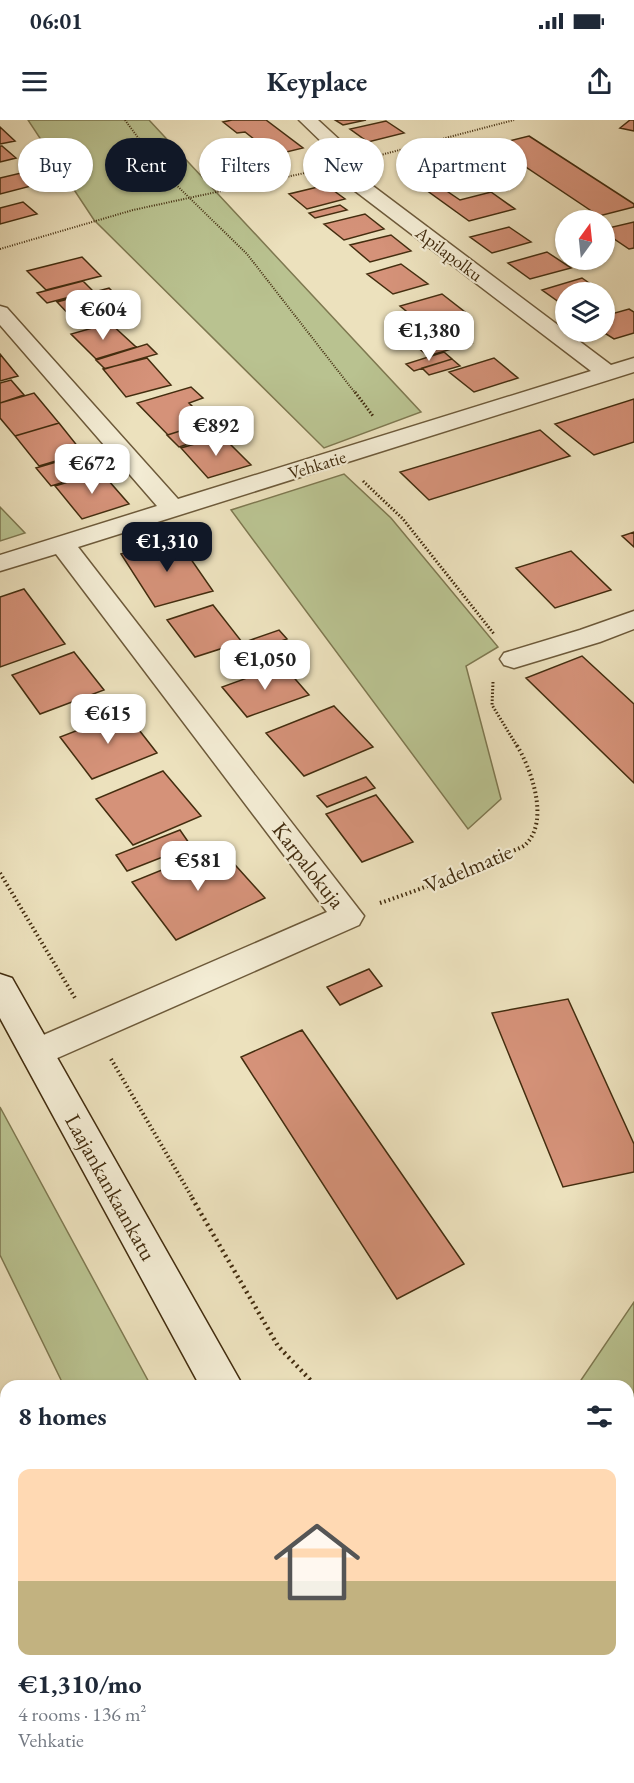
<!DOCTYPE html>
<html lang="en">
<head>
<meta charset="utf-8">
<style>
	:root { --surface:#fff; --page:#f2f2f3; --text:#1f2937; --muted:#747a83; --accent:#111827 }
	body { margin:0; font-family:"EB Garamond",serif; background:var(--page); color:var(--text); height:100vh; display:flex; flex-direction:column; font-size:22px; white-space:nowrap }
	* { box-sizing:border-box; margin:0 }
	p { font-size:20px; color:var(--muted) }
	.icon { flex:none; width:33px; height:33px; fill:none; stroke:currentColor; stroke-width:2; stroke-linecap:round; stroke-linejoin:round }
	.map { position:relative; flex:1; overflow:hidden }
	.drawer { position:absolute; left:0px; top:1260px; width:634px; height:404px; display:flex; flex-direction:column; background:var(--surface); border-radius:18px 18px 0 0; box-shadow:0 2px 4px #0004 }
	.drawer>* { flex:none }
	.hud { position:absolute; left:18px; top:18px; width:598px; height:54px; display:flex; gap:12px }
	.needle { width:39px; rotate:15deg }
	.fabs { position:absolute; left:555px; top:90px; display:grid; gap:12px }
	.fabs a { display:grid; place-items:center; width:60px; height:60px; border-radius:50%; background:var(--surface); box-shadow:0 2px 4px #0004; font-size:30px }
	.price { position:absolute; translate:-50% -51px; padding:0 14px; border-radius:12px; background:#fff; color:#222; font-size:20px; line-height:39px; filter:drop-shadow(0 2px 3px #0008) }
	.price::after { content:''; position:absolute; left:50%; top:36px; width:18px; height:14px; margin-left:-9px; background:inherit; clip-path:polygon(0 0,100% 0,50% 100%) }
	.price.current { background:var(--accent); color:#fff }
	ul { padding:0; list-style:none }
	li { display:grid; align-content:center; gap:12px; height:318px; padding:0 18px }
	li span { display:grid; place-items:center; height:186px; border-radius:12px; color:#555 }
	li>.icon { margin-inline-start:auto }
	span .icon { width:108px; height:108px; fill:#fffc; stroke-width:1 }
	li b { font-size:26px }
	h2 { display:flex; justify-content:space-between; align-items:center; height:72px; padding:0 18px; font-size:26px }
	.chip { padding:0 21px; border-radius:27px; background:var(--surface); box-shadow:0 2px 4px #0004; font-size:21px; line-height:54px }
	.chip.current { background:var(--accent); color:#fff }
	.status { display:flex; justify-content:space-between; align-items:center; height:42px; padding:0 30px; background:var(--surface); direction:ltr }
	.status svg { height:16px; fill:currentColor }
	header { display:flex; justify-content:space-between; align-items:center; height:78px; padding:0 18px; background:var(--surface); font-size:27px; font-weight:700 }
	.map>svg:first-child { display:block }
	.green { fill:#b9c290; stroke:#7e7850; stroke-width:1.5 }
	.building { fill:#d59279; stroke:#432d0f; stroke-width:1.5 }
	.lines { fill:none; stroke-linecap:round; stroke-linejoin:round }
	.street-casing { stroke:#6d5a3a; stroke-width:3 }
	.secondary-casing { stroke:#432d0f; stroke-width:3 }
	.path-far3 { stroke:#432d0f; stroke-width:2; stroke-dasharray:1 1.5; stroke-linecap:butt }
	.path-far2 { stroke:#432d0f; stroke-width:3; stroke-dasharray:1.5 2; stroke-linecap:butt }
	.path-far1 { stroke:#432d0f; stroke-width:4; stroke-dasharray:1.5 3; stroke-linecap:butt }
	.path { stroke:#432d0f; stroke-width:4.5; stroke-dasharray:2 4; stroke-linecap:butt }
	.street { fill:#f3ecd4; fill-rule:evenodd }
	.secondary { fill:#f3ecd4; fill-rule:evenodd }
	.labels { text-anchor:middle; stroke-width:4.5; stroke-linejoin:round; paint-order:stroke }
	.far-street-label { font-size:18px; fill:#432d0f; stroke:#f3ecd4 }
	.street-label { font-size:22px; fill:#432d0f; stroke:#f3ecd4 }
</style>
</head>
<body>
<div class="status"><b>06:01</b><svg viewBox="0 0 49 12"><path d="M0 12V9h3v3zM5 12V6h3v6zM10 12V3h3v9zM15 12V0h3v12zM26 1h20v11H26zM47 4h2v5h-2z"/></svg></div>
<header><svg class="icon" aria-label="menu" viewBox="0 0 24 24"><path d="M4 6h16M4 12h16M4 18h16"/></svg>Keyplace<svg class="icon" aria-label="share" viewBox="0 0 24 24"><path d="M12 15V3M7 8l5-5 5 5M5 13v7h14v-7"/></svg></header>
<div class="map">
<svg width="634" height="1663" viewBox="0 0 634 1663">
	<rect width="100%" height="100%" fill="#ece1bd"/>
	<filter id="stains"><feTurbulence type="fractalNoise" baseFrequency=".00333" numOctaves="4"/><feColorMatrix values="0 0 0 0 .2 0 0 0 0 .09 0 0 0 0 .02 0 0 0 .5 -.17"/></filter>
	<radialGradient id="worn" r=".72"><stop offset=".6" stop-color="#630" stop-opacity="0"/><stop offset="1" stop-color="#630" stop-opacity=".3"/></radialGradient>
	<path class="green" d="M28,0H149L421,292L324,328L94,100Z
		M344,354L391,398L498,527L466,546L501,679L468,709L231,390Z
		M0,387L25,413L0,421Z
		M0,987L151,1266H64L0,1135Z
		M634,1182V1354L629,1360L628,1266H577Z
		M6,1421V1658H258L253,1663H0V1424Z"/>
	<path class="building" d="M232,0H266L303,28L262,38L247,25L259,23L245,12L237,13L223,2Z
		M335,0H366L343,5Z
		M630,0H634V11L620,8Z
		M386,1L404,13L368,22L350,9Z
		M0,7L15,21L0,24Z
		M529,16L634,84V87L599,96L493,25Z
		M0,26H2L16,38L0,42Z
		M445,44L465,58L438,65L460,80L491,72L515,89L469,101L404,54Z
		M21,53L35,65L0,74V58Z
		M326,65L345,79L307,89L289,74Z
		M23,82L37,94L0,104V88Z
		M340,85L347,90L315,98L309,93Z
		M365,94L384,109L344,120L324,104Z
		M634,102V128L629,129L604,112V109Z
		M509,107L531,122L492,133L470,117Z
		M391,115L411,131L370,142L350,125Z
		M547,132L571,148L530,159L508,143Z
		M82,137L101,156L46,170L27,151Z
		M401,144L428,164L393,174L367,154Z
		M582,158L602,172H566V187L542,170Z
		M83,161L93,171L47,183L37,173Z
		M109,168L130,189L77,203L57,182Z
		M442,174L465,192L422,204L400,186Z
		M629,189L634,192V213L614,219L603,212L604,196Z
		M110,203L136,227L96,239L71,214Z
		M449,205L472,223L428,236L405,217Z
		M147,224L157,234L105,249L96,240Z
		M444,232L452,239L414,251L406,244Z
		M0,234L18,256L0,261Z
		M147,238L171,265L126,277L103,249Z
		M494,238L518,258L474,272L449,252Z
		M452,239L460,246L429,255L422,248Z
		M11,260L24,275L0,283V263Z
		M191,267L203,278L189,283L208,302L168,315L137,283Z
		M34,273L59,303L15,316L0,298V283Z
		M634,279V322L594,335L555,304Z
		M59,303L83,333L39,346L15,316Z
		M202,304L214,316L179,327L167,315Z
		M540,310L570,336L429,380L400,352Z
		M222,316L251,345L208,358L181,328Z
		M73,337L88,355L51,366L36,348Z
		M101,352L129,384L82,399L55,366Z
		M634,412V427L622,416Z
		M177,419L213,471L155,487L121,434Z
		M571,431L611,470L555,488L516,448Z
		M24,469L65,524L0,547V477Z
		M213,485L242,522L195,537L167,500Z
		M279,510L287,519L236,537L228,528Z
		M273,524L281,532L243,546L236,537Z
		M74,532L104,570L40,594L12,555Z
		M582,536L634,584V663L526,558Z
		M283,545L309,575L247,597L222,567Z
		M334,586L373,627L304,656L266,613Z
		M125,592L157,633L92,659L60,617Z
		M163,651L201,696L133,725L96,679Z
		M366,657L375,668L327,687L317,676Z
		M376,675L413,722L362,742L326,694Z
		M180,710L191,726L127,751L116,735Z
		M219,727L265,778L176,820L132,762Z
		M369,849L382,866L340,885L327,867Z
		M568,879L634,1024V1052L563,1067L492,893Z
		M302,910L464,1144L397,1179L241,937Z"/>
	<g class="lines">
		<g class="street-casing">
			<path id="street" d="M299,0H318L342,22L357,54L611,245L634,238V252L78,427L364,796L359,805L37,947L25,943L20,933L25,923L327,792L56,434L0,451V435L157,386L0,205V186L7,188L178,379L591,251L342,61L328,28Z
				M634,491V509L600,522L514,548L504,545L500,539L504,533L580,510Z
				M628,1619L634,1621V1663H615L610,1658H628Z"/>
		</g>
		<g class="secondary-casing">
			<path id="secondary" d="M0,854L12,858L243,1266H200L0,898Z
				M634,1462V1512L628,1514V1465Z
				M456,1658H507L505,1663H454Z"/>
		</g>
		<path class="path-far3" d="M125,0L165,54L247,134L356,274
			M373,37L514,0
			M0,129L133,90L314,51"/>
		<path class="path-far2" d="M355,272L373,296
			M363,361L403,399L494,514
			M493,562L492,585L517,626"/>
		<path class="path-far1" d="M0,753L75,878
			M380,783C421,769 461,754 501,736C508,732 521,729 526,724C550,700 531,648 516,624
			M111,939L193,1079"/>
		<path class="path" d="M192,1078L278,1226L316,1266
			M111,1663L136,1658"/>
		<use href="#street" class="street"/>
		<use href="#secondary" class="secondary"/>
	</g>
	<g class="labels">
		<g class="far-street-label">
			<text transform="translate(449 134) rotate(37)" y="6">Apilapolku</text>
			<text transform="translate(317 345) rotate(-17)" y="6">Vehkatie</text>
		</g>
		<g class="street-label">
			<text transform="translate(309 745) rotate(52)" y="8">Karpalokuja</text>
			<text transform="translate(468 748) rotate(-23)" y="8">Vadelmatie</text>
			<text transform="translate(111 1067) rotate(61)" y="8">Laajankankaankatu</text>
		</g>
	</g>
	<rect width="100%" height="100%" filter="url(#stains)"/>
	<rect width="100%" height="100%" fill="url(#worn)"/>
</svg>
<div class="fabs">
<a><svg class="needle" viewBox="-14 -14 28 28"><path d="M0-13l5 13h-10z" fill="#e53935"/><path d="M0 13l5-13h-10z" fill="#747a83"/></svg></a>
<a><svg class="icon" aria-label="layers" viewBox="0 0 24 24"><path d="M12 4l9 5-9 5-9-5zM3 14l9 5 9-5"/></svg></a>
</div>
<b class="price" style="left:103px;top:221px">€604</b>
<b class="price" style="left:429px;top:242px">€1,380</b>
<b class="price" style="left:216px;top:337px">€892</b>
<b class="price" style="left:92px;top:375px">€672</b>
<b class="price current" style="left:167px;top:453px">€1,310</b>
<b class="price" style="left:265px;top:571px">€1,050</b>
<b class="price" style="left:108px;top:625px">€615</b>
<b class="price" style="left:198px;top:772px">€581</b>
<div class="hud">
<a class="chip">Buy</a>
<a class="chip current">Rent</a>
<a class="chip">Filters</a>
<a class="chip">New</a>
<a class="chip">Apartment</a>
</div>
<section class="drawer">
<h2>8 homes<svg class="icon" aria-label="filters" viewBox="0 0 24 24"><path d="M4 7h16M4 17h16"/><circle cx="9" cy="7" r="2"/><circle cx="15" cy="17" r="2"/></svg></h2>
<ul>
<li><span style="background:linear-gradient(#ffd9b3 60%,#c2b280 0)"><svg class="icon" aria-label="home" viewBox="0 0 24 24"><path d="M3 11l9-7 9 7M6 9v11h12V9"/></svg></span><div><b>€1,310/mo</b><p>4 rooms · 136 m²</p><p>Vehkatie</p></div></li>
</ul>
</section>
</div>
</body>
</html>
